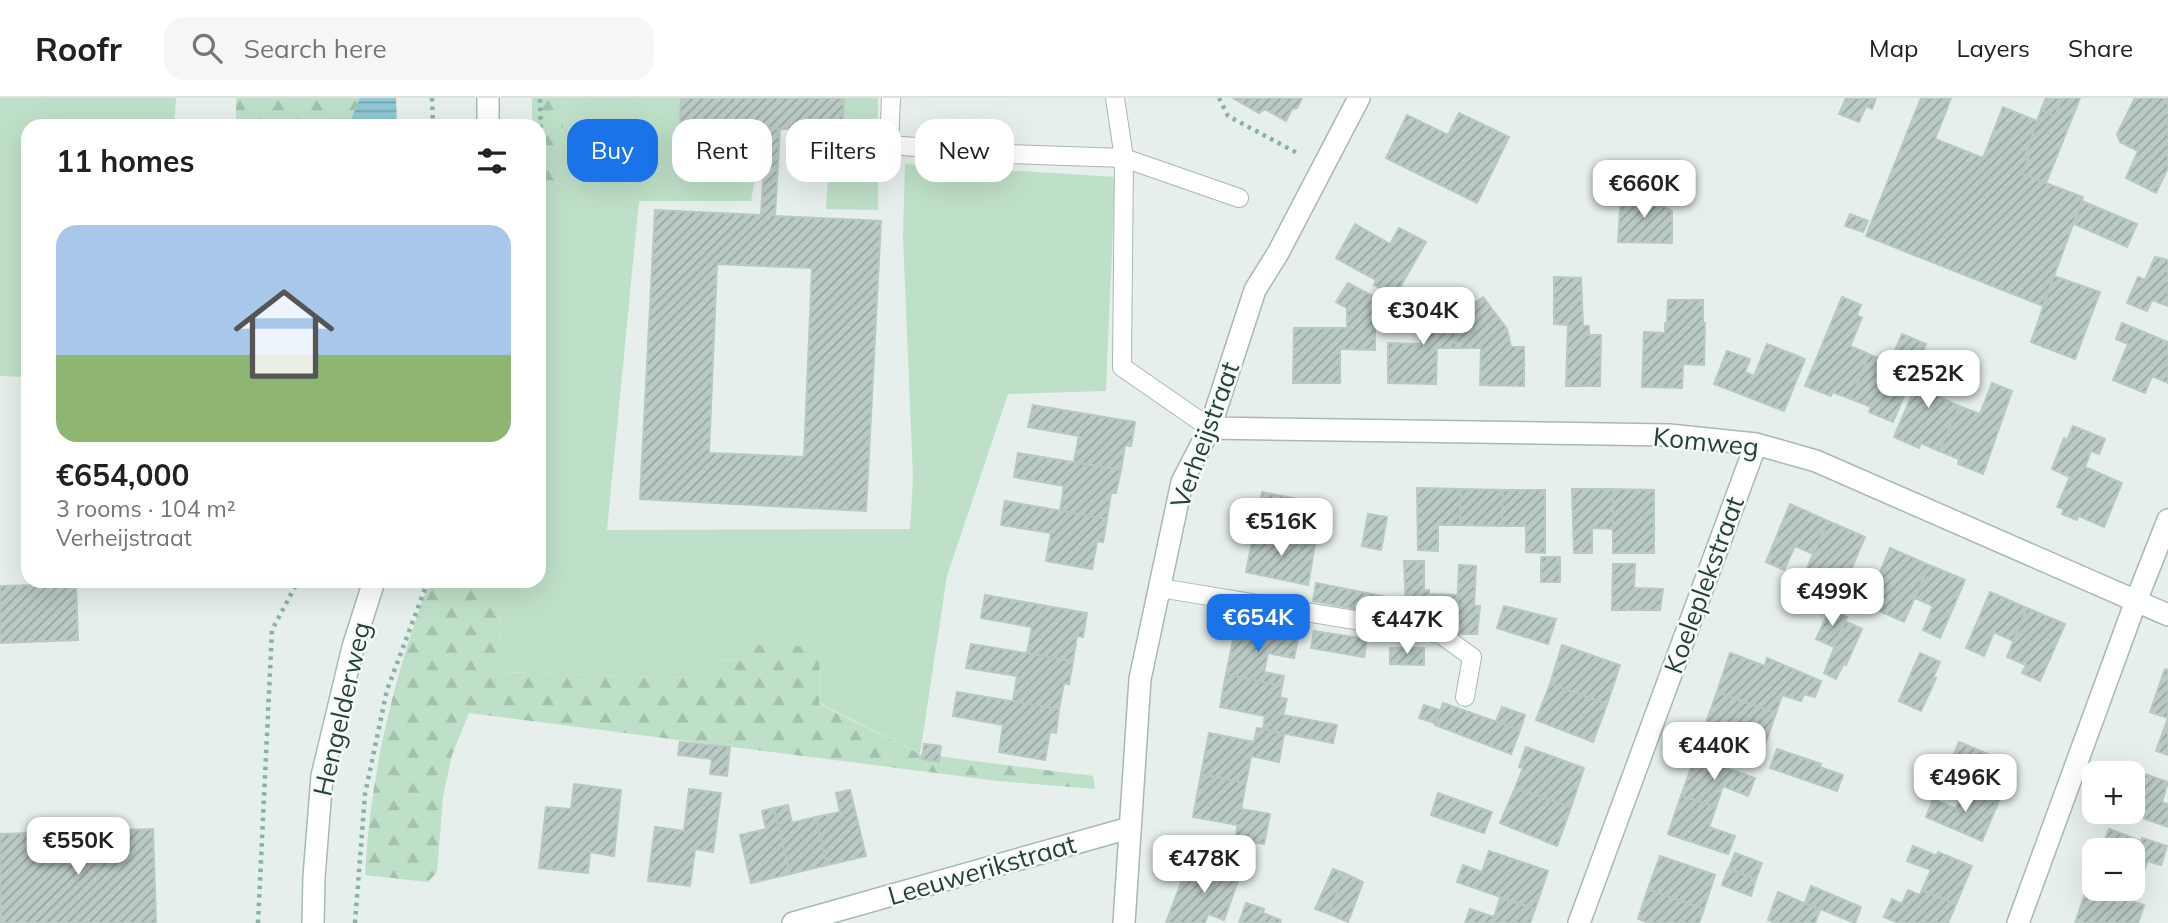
<!DOCTYPE html>
<html lang="en">
<head>
<meta charset="utf-8">
<style>
	:root { --surface:#fff; --page:#f6f6f6; --text:#202124; --muted:#757577; --line:#e0e0e0; --accent:#1a73e8 }
	body { margin:0; font-family:Mulish,sans-serif; background:var(--page); color:var(--text); height:100vh; display:flex; flex-direction:column; font-size:26px; white-space:nowrap }
	* { box-sizing:border-box; margin:0 }
	p { font-size:23px; color:var(--muted) }
	.icon { flex:none; width:38px; height:38px; fill:none; stroke:currentColor; stroke-width:2; stroke-linecap:round; stroke-linejoin:round }
	.map { position:relative; flex:1; overflow:hidden }
	.sheet { position:absolute; left:21px; top:21px; width:525px; height:469px; display:flex; flex-direction:column; background:var(--surface); border-radius:21px; box-shadow:0 7px 28px #0002 }
	.sheet>* { flex:none }
	.hud { position:absolute; left:567px; top:21px; width:665px; height:63px; display:flex; gap:14px }
	.fabs { position:absolute; left:2082px; top:663px; display:grid; gap:14px }
	.fabs a { display:grid; place-items:center; width:63px; height:63px; border-radius:14px; background:var(--surface); box-shadow:0 7px 28px #0002; font-size:35px }
	.price { position:absolute; translate:-50% -60px; padding:0 16px; border-radius:14px; background:#fff; color:#222; font-size:23px; line-height:46px; filter:drop-shadow(0 2px 4px #0008) }
	.price::after { content:''; position:absolute; left:50%; top:42px; width:21px; height:16px; margin-left:-10px; background:inherit; clip-path:polygon(0 0,100% 0,50% 100%) }
	.price.on { background:var(--accent); color:#fff }
	ul { padding:0; list-style:none }
	li { display:grid; align-content:center; gap:14px; height:371px; padding:0 35px }
	li+li { border-top:2px solid var(--line) }
	li span { display:grid; place-items:center; height:217px; border-radius:21px; color:#555 }
	li>.icon { margin-inline-start:auto }
	span .icon { width:126px; height:126px; fill:#fffc; stroke-width:1 }
	li b { font-size:30px }
	h2 { display:flex; justify-content:space-between; align-items:center; height:84px; padding:0 35px; font-size:30px }
	.pill { padding:0 24px; border-radius:21px; background:var(--surface); box-shadow:0 7px 28px #0002; font-size:24px; line-height:63px }
	.pill.on { background:var(--accent); color:#fff }
	header { display:flex; align-items:center; gap:42px; box-sizing:border-box; height:98px; padding:0 35px; background:var(--surface); border-bottom:2px solid var(--line) }
	header strong { font-size:33px }
	nav { display:flex; gap:38px; margin-inline-start:auto; font-size:24px }
	.search { width:490px; height:63px; background:var(--page); display:flex; align-items:center; gap:18px; box-sizing:border-box; padding:0 24px; border-radius:21px; color:var(--muted); font-size:26px }
	.map>svg:first-child { display:block }
	.grass { fill:#bfe0c8 }
	.forest { fill:url(#forest-firs) }
	.water { fill:url(#water-rules) }
	.building { fill:url(#building-hatch); stroke:#b8c9c2; stroke-width:2; fill-rule:evenodd }
	.lines { fill:none; stroke-linecap:round; stroke-linejoin:round }
	.service-casing { stroke:#a8b8b2; stroke-width:20 }
	.minor-casing { stroke:#a8b8b2; stroke-width:24 }
	.secondary-casing { stroke:#a4bbb3; stroke-width:24 }
	.path { stroke:#86b3a5; stroke-width:4.5; stroke-dasharray:3.5 5; stroke-linecap:butt }
	.service { stroke:#fff; stroke-width:18 }
	.minor { stroke:#fff; stroke-width:21 }
	.secondary { stroke:#fff; stroke-width:21 }
	.labels { text-anchor:middle; stroke-width:5; stroke-linejoin:round; paint-order:stroke }
	.street-label { font-size:26px; fill:#24423a; stroke:#f7fbf9 }
</style>
</head>
<body>
<header>
<strong>Roofr</strong>
<div class="search"><svg class="icon" aria-label="search" viewBox="0 0 24 24"><circle cx="10" cy="10" r="6"/><path d="M15 15l6 6"/></svg>Search here</div>
<nav><a>Map</a><a>Layers</a><a>Share</a></nav>
</header>
<div class="map">
<svg width="2168" height="825" viewBox="0 0 2168 825">
	<defs>
		<pattern id="forest-firs" width="22" height="20" patternUnits="userSpaceOnUse" patternTransform="scale(1.75)"><rect width="22" height="20" fill="#bfe0c8"/><path d="M5 1l3.5 6h-7zM16 11l3.5 6h-7z" fill="#a4c1ad"/></pattern>
		<pattern id="water-rules" width="6" height="5" patternUnits="userSpaceOnUse" patternTransform="scale(1.75)"><rect width="6" height="5" fill="#8ec9d4"/><path d="M0 2.5h6" fill="none" stroke="#74a5ad"/></pattern>
		<pattern id="building-hatch" width="6" height="6" patternUnits="userSpaceOnUse" patternTransform="scale(1.75)"><rect width="6" height="6" fill="#bbcac4"/><path d="M-1 1l2-2M0 6l6-6M5 7l2-2" fill="none" stroke="#98a6a0"/></pattern>
	</defs>
	<rect width="100%" height="100%" fill="#e6efeb"/>
	<path class="grass" d="M0,0H176L174,28H28V279L0,278Z
		M566,0H683L764,29L751,103H639L607,432L910,431L913,381L903,139L905,66L1115,79L1106,293L1008,296L947,478L920,656L819,605L820,550L747,562L711,563L704,578L693,580L497,574L503,483H539V91L553,92L557,87Z
		M842,0H878V112L826,111L831,32Z"/>
	<path class="forest" d="M236,0H360L348,28H236Z
		M532,0H566L557,87L553,92L539,91V28H532Z
		M430,483H503L497,574L693,580L704,578L711,563L747,562L749,547L820,549L819,606L920,656L1093,678L1095,691L998,683L469,615L452,657L443,699L437,774L428,784L365,777C370,677 394,576 430,483Z"/>
	<path class="water" d="M360,0H396L397,28H348Z"/>
	<path class="building" d="M681,0H844L842,34L680,25Z
		M1233,0H1302L1297,10L1292,11L1286,23L1265,11L1259,15Z
		M1846,0H1876L1872,11L1866,8L1859,24L1839,16Z
		M1921,0H1951L1935,41L1983,60L2003,9L2037,23L2025,58H2029L2022,76L2083,99L2043,208L1866,138Z
		M2046,0H2062L2055,18L2041,12Z
		M2062,0H2080L2046,85L2022,76L2029,58H2025L2041,12L2055,18Z
		M2135,0H2168V70L2156,95L2126,80L2138,53L2120,44L2117,36Z
		M1459,15L1509,39L1477,105L1386,60L1407,17L1448,37Z
		M766,30L780,31L775,118L881,123L866,413L640,401L655,112L761,117ZM717,166L812,170L804,359L709,355Z
		M1630,90L1672,113V145L1618,144L1621,97Z
		M2082,103L2137,126L2127,149L2074,126Z
		M1850,116L1868,123L1863,134L1845,128Z
		M1355,126L1390,146L1399,130L1426,144L1395,198L1374,187L1376,182L1336,160Z
		M2155,159L2168,162V208L2152,202L2147,213L2127,205L2138,179L2145,182Z
		M2054,178L2100,194L2075,261L2031,244Z
		M1554,179L1581,180L1583,228H1589V237H1601L1600,288H1566L1568,227L1554,226Z
		M1348,185L1375,199V252L1340,251V285H1293L1294,230H1347V210L1336,204Z
		M1483,199L1507,231L1511,249H1524V288L1480,287L1481,250H1456V219L1463,220L1459,215Z
		M1842,199L1861,207L1857,217L1862,220L1850,248L1869,256L1851,301L1832,294L1831,298L1805,288Z
		M1668,202H1703V225H1705L1704,267L1683,266L1682,290L1642,289L1644,234L1665,235V225H1667Z
		M1421,205L1453,207L1452,219H1456V250H1437L1436,286L1388,285V245L1421,246Z
		M2122,225L2168,244V285L2152,278L2145,295L2113,282L2128,246L2116,241Z
		M1902,236L1926,246L1893,324L1869,314L1871,309L1851,301L1869,256L1890,265Z
		M1767,246L1805,261L1784,313L1714,286L1727,253L1750,261L1745,274L1754,278Z
		M1927,261L1950,272L1939,299L1959,308L1939,353L1921,345L1919,350L1894,339Z
		M1992,285L2012,293L1983,376L1958,366L1959,361L1939,353L1959,308L1980,316Z
		M1033,307L1135,324L1131,348L1125,347L1121,372L1074,364L1079,338L1028,329Z
		M2073,328L2105,341L2099,356L2091,353L2085,369L2122,385L2104,429L2079,418L2077,422L2062,416L2064,411L2057,409L2070,379L2052,371L2064,340L2067,342Z
		M1018,355L1121,372L1116,395H1111L1107,421L1060,413L1064,388L1014,379Z
		M1417,390L1461,391L1460,427H1438V453L1418,452Z
		M1461,391L1503,392L1502,428L1460,427Z
		M1572,391H1613V431L1592,430V455H1574Z
		M1613,391L1654,392V455H1613Z
		M1503,392H1545V455L1526,454V428H1502Z
		M1262,394L1323,406L1315,446L1254,434Z
		M1005,403L1107,421L1103,444L1097,443L1092,471L1046,463L1051,435L1001,427Z
		M1790,406L1828,423L1813,456L1795,448L1784,472L1766,464Z
		M1368,416L1387,419L1381,452L1362,448Z
		M1828,423L1865,439L1841,495L1803,479Z
		M1254,434L1315,446L1308,487L1246,474Z
		M1890,450L1929,467L1904,524L1866,507Z
		M1541,459H1560V484H1541Z
		M1404,463H1424V493L1429,492V496L1458,497V512L1406,510Z
		M1613,466H1635L1634,490L1663,491L1660,512H1612Z
		M1459,467L1476,468L1474,508H1480L1477,536H1456Z
		M1929,467L1965,482L1940,540L1923,532L1933,508L1915,500Z
		M1316,485L1392,500V518L1313,503Z
		M76,486L78,542L0,545V488Z
		M1990,494L2027,510L2013,543L1994,534L1984,558L1966,550Z
		M985,497L1087,515L1083,539L1077,538L1073,563L1027,555L1032,529L981,520Z
		M1504,508L1556,521L1548,546L1497,530Z
		M2027,510L2065,526L2040,583L2022,575L2026,567L2007,559Z
		M1830,511L1847,519L1834,549L1816,541Z
		M1845,523L1862,531L1846,567L1844,565L1836,581L1824,575Z
		M1236,528L1298,541L1294,560L1268,555L1264,574L1284,578L1282,588L1226,576Z
		M1314,533L1367,541L1364,559L1311,550Z
		M971,546L1073,563L1069,586L1064,585L1059,611L1013,603L1017,578L966,570Z
		M1562,547L1620,567L1607,606L1550,586Z
		M1390,550H1424V567L1390,566Z
		M1730,555L1765,568L1767,560L1821,583L1815,599L1804,596L1801,603L1782,597L1776,615L1717,594Z
		M1920,555L1940,564L1933,580H1936L1921,613L1899,603Z
		M2165,571L2168,572V657L2156,653L2168,620L2150,614Z
		M1226,576L1282,588L1280,599L1287,601L1283,617L1337,627L1333,645L1257,630L1263,631L1265,618L1220,609Z
		M1550,586L1607,606L1593,644L1536,622Z
		M957,594L1059,611L1056,635L1050,634L1045,662L999,654L1003,627L953,618Z
		M1717,594L1776,615L1763,652L1703,633Z
		M1443,605L1520,632L1511,656L1435,627Z
		M1424,607L1439,612L1435,625L1419,620Z
		M1502,609L1525,617L1520,632L1496,623Z
		M1257,630L1284,636L1279,664L1251,658L1246,685L1201,676L1209,635L1254,644Z
		M680,644L730,649L727,678L710,676L712,661L678,657Z
		M1959,644L2014,667L1998,705L1943,682Z
		M924,646L941,648L939,664L922,661Z
		M1526,649L1584,670L1571,709L1515,690L1523,670L1519,669Z
		M1777,651L1821,666L1820,669L1843,677L1837,693L1770,670Z
		M1695,659L1755,680L1748,698L1723,688L1716,709L1681,698Z
		M2130,671L2168,684L2162,704L2168,706V729L2125,714H2133V676H2121L2125,673L2129,674Z
		M1201,676L1246,685L1241,711L1270,716L1264,746L1235,741L1238,727L1193,719Z
		M574,686L621,692L614,758L590,754L588,775L539,770L546,709L571,711Z
		M1515,690L1571,709L1557,748L1500,725Z
		M689,691L721,695L713,754L695,751L690,788L648,783L655,729L684,733Z
		M1964,691L1998,705L1982,743L1926,719L1933,701L1956,711Z
		M850,692L866,758L827,767L816,719L840,714L836,695Z
		M1438,695L1492,714L1484,735L1431,717Z
		M1681,698L1716,709L1709,729L1735,738L1728,756L1668,736Z
		M788,707L792,725L816,719L827,767L790,776L774,710Z
		M774,710L790,776L751,785L740,737L766,731L762,713Z
		M153,731L156,825H1L0,736Z
		M2109,731L2141,743L2142,740L2167,748L2161,767L2148,763L2138,789L2133,787V752H2101Z
		M1913,748L1937,758L1938,754L1972,768L1956,806L1922,792L1931,772L1907,763Z
		M1489,753L1548,773L1535,811L1457,784L1463,767L1482,774Z
		M1735,755L1762,765L1756,781L1729,771Z
		M1660,758L1715,777L1704,811L1648,791Z
		M1210,763L1241,774L1224,822L1208,816L1205,825H1166L1185,774L1204,780Z
		M1333,771L1344,775L1329,816L1315,811Z
		M1728,771L1756,781L1751,798L1722,787Z
		M1344,775L1363,784L1348,824L1329,816Z
		M1811,788L1861,809L1855,825L1805,805Z
		M1648,791L1704,811L1699,825H1649L1638,821Z
		M1908,792L1920,797L1922,792L1956,806L1948,825H1898L1884,819L1892,801L1902,806Z
		M2086,793L2122,805L2124,800L2144,807L2138,825H2075Z
		M1778,794L1820,812L1815,825H1775L1768,822Z
		M1500,800L1535,811L1530,825H1465L1470,811L1494,819Z
		M1246,805L1264,811L1263,815L1281,822L1280,825H1239Z"/>
	<g class="lines">
		<g class="service-casing">
			<path id="service" d="M891,0L889,47L1011,56L1124,60L1115,0
				M1210,330L1122,269L1124,60L1239,100
				M1160,490L1440,536L1472,559L1465,599"/>
		</g>
		<g class="minor-casing">
			<path id="minor" d="M1210,330L1669,337L1756,346L1816,363L2168,517
				M793,825L1129,730
				M1124,825L1140,581L1182,384L1210,330L1255,192L1278,155L1359,0
				M1579,825L1756,346
				M2018,825L2136,503L2168,422"/>
		</g>
		<g class="secondary-casing">
			<path id="secondary" d="M488,28V0
				M313,825L314,779L322,678L353,549L374,483"/>
		</g>
		<path class="path" d="M432,0L433,28
			M1219,0L1228,18L1299,56
			M539,64L541,39L540,0
			M258,825L272,532L298,483
			M355,825L365,696L387,592L428,483"/>
		<use href="#service" class="service"/>
		<use href="#minor" class="minor"/>
		<use href="#secondary" class="secondary"/>
	</g>
	<g class="labels">
		<g class="street-label">
			<text transform="translate(1205 337) rotate(-70)" y="9">Verheijstraat</text>
			<text transform="translate(1706 344) rotate(6)" y="9">Komweg</text>
			<text transform="translate(1704 487) rotate(-70)" y="9">Koeleplekstraat</text>
			<text transform="translate(342 611) rotate(-77)" y="9">Hengelderweg</text>
			<text transform="translate(982 772) rotate(-16)" y="9">Leeuwerikstraat</text>
		</g>
	</g>
</svg>
<div class="fabs">
<a>+</a>
<a>−</a>
</div>
<b class="price" style="left:1644px;top:122px">€660K</b>
<b class="price" style="left:1423px;top:249px">€304K</b>
<b class="price" style="left:1928px;top:312px">€252K</b>
<b class="price" style="left:1281px;top:460px">€516K</b>
<b class="price" style="left:1832px;top:530px">€499K</b>
<b class="price on" style="left:1258px;top:556px">€654K</b>
<b class="price" style="left:1407px;top:558px">€447K</b>
<b class="price" style="left:1714px;top:684px">€440K</b>
<b class="price" style="left:1965px;top:716px">€496K</b>
<b class="price" style="left:78px;top:779px">€550K</b>
<b class="price" style="left:1204px;top:797px">€478K</b>
<div class="hud">
<a class="pill on">Buy</a>
<a class="pill">Rent</a>
<a class="pill">Filters</a>
<a class="pill">New</a>
</div>
<section class="sheet">
<h2>11 homes<svg class="icon" aria-label="filters" viewBox="0 0 24 24"><path d="M4 7h16M4 17h16"/><circle cx="9" cy="7" r="2"/><circle cx="15" cy="17" r="2"/></svg></h2>
<ul>
<li><span style="background:linear-gradient(#a9c7e8 60%,#8fb573 0)"><svg class="icon" aria-label="home" viewBox="0 0 24 24"><path d="M3 11l9-7 9 7M6 9v11h12V9"/></svg></span><div><b>€654,000</b><p>3 rooms · 104 m²</p><p>Verheijstraat</p></div></li>
</ul>
</section>
</div>
</body>
</html>
